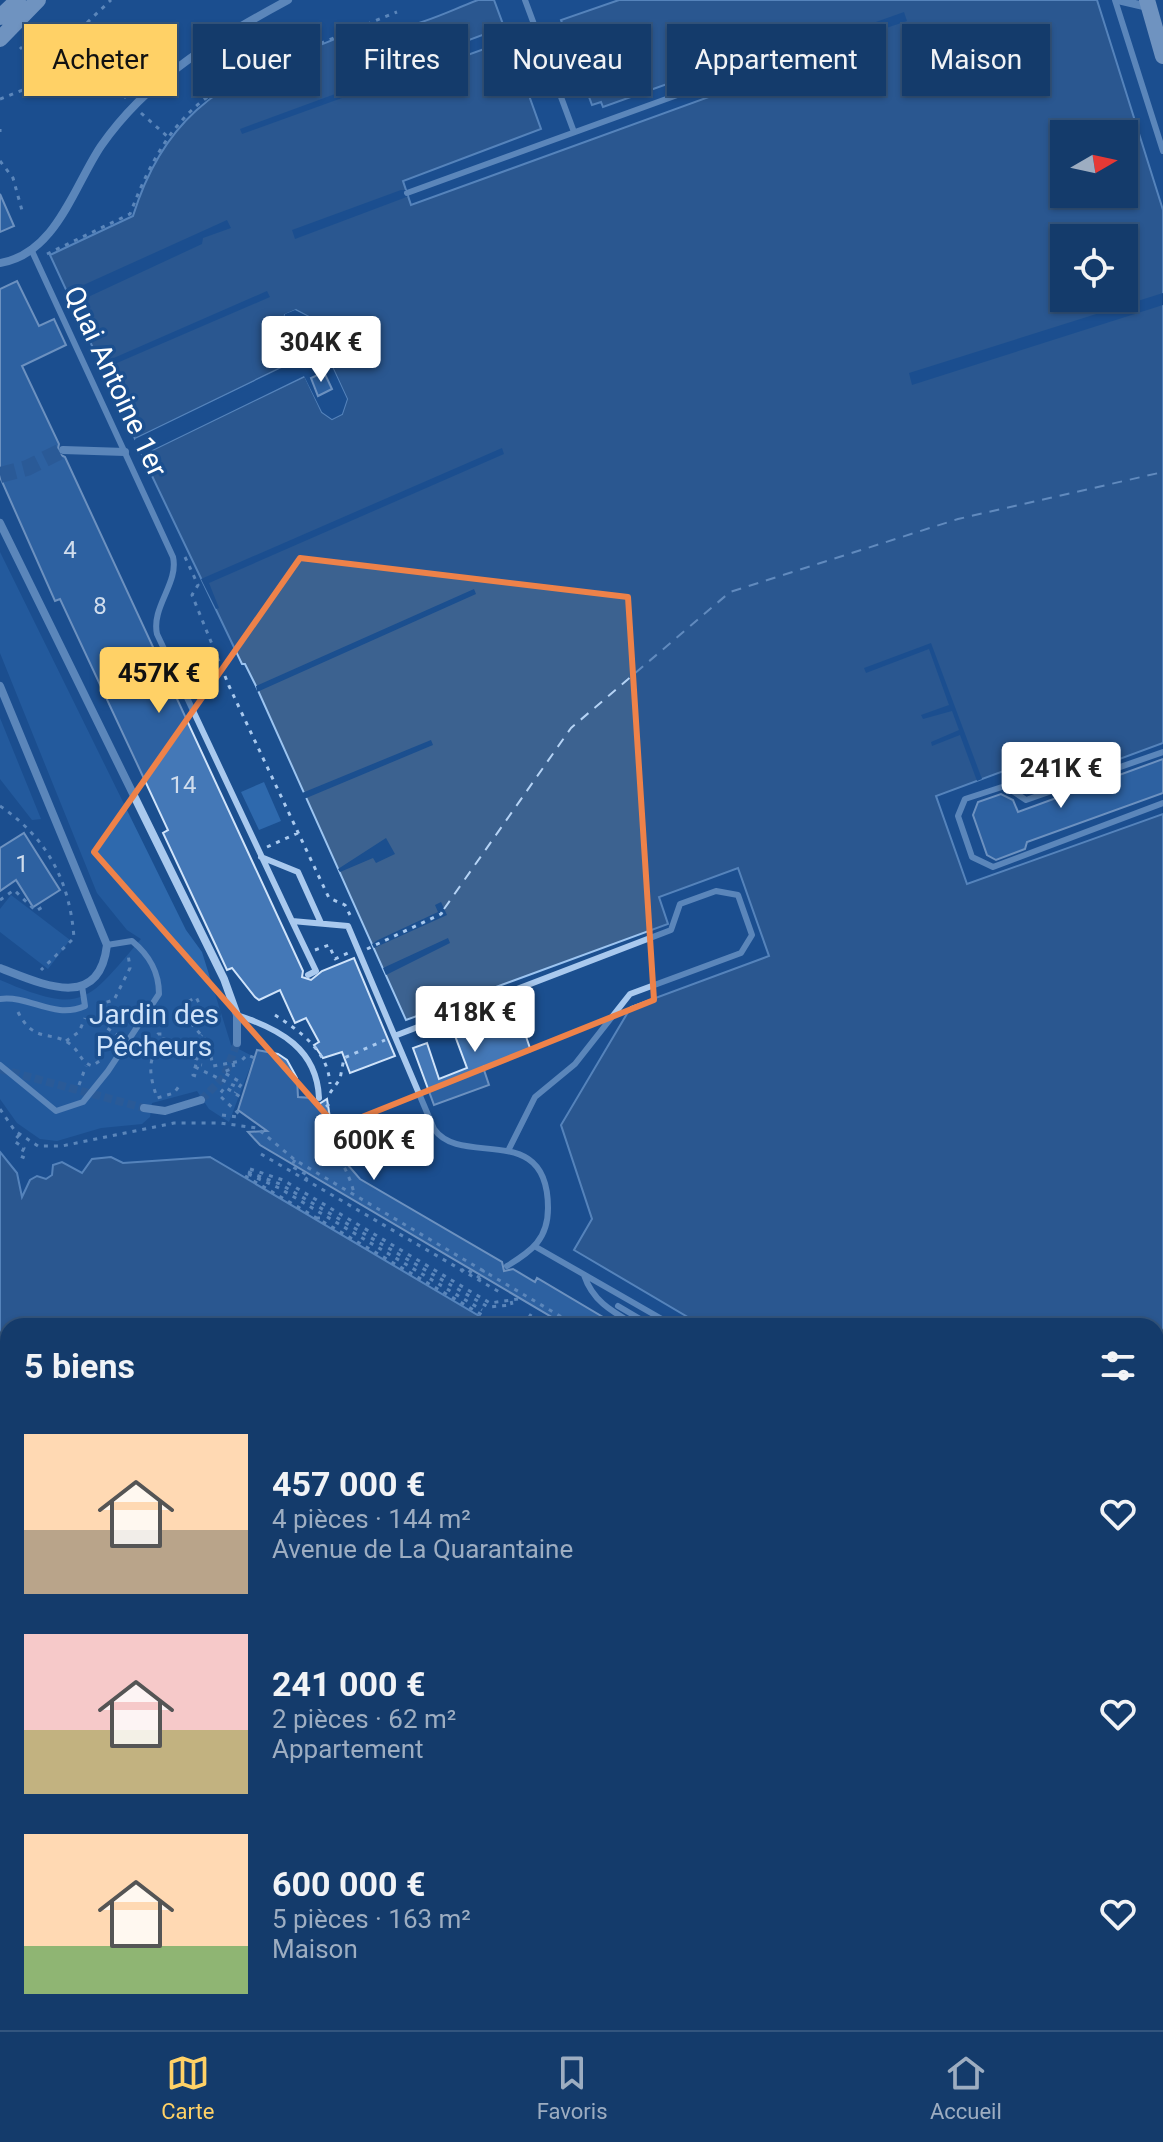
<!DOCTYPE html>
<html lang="fr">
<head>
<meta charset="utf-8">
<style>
	:root { --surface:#143b6b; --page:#214673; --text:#f1f3f6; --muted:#9dadc1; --line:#33557e; --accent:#ffd166 }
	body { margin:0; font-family:Roboto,sans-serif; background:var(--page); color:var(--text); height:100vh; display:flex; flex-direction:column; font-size:30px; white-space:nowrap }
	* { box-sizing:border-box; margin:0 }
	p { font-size:26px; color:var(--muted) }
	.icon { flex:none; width:44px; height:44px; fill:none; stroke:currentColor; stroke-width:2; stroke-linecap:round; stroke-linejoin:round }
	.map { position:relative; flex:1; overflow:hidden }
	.details { position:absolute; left:0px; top:1318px; width:1164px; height:712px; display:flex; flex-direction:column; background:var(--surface); border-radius:24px 24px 0 0; box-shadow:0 2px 6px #0004,0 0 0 2px var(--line) }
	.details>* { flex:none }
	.top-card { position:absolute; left:24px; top:24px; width:1116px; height:72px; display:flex; gap:16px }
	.needle { width:52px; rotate:81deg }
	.tools { position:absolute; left:1050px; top:120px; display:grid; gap:16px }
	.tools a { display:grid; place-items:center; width:88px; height:88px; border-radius:0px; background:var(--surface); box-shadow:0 2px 6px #0004,0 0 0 2px var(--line); font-size:40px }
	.price { position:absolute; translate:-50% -68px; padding:0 18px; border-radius:8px; background:#fff; color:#222; font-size:26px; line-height:52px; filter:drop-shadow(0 2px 4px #0008) }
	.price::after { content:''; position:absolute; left:50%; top:48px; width:24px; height:18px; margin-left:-12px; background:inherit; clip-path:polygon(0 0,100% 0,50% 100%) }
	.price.on { background:var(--accent); color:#111 }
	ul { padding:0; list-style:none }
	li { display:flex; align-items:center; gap:24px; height:200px; padding:0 24px }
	li span { display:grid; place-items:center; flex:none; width:224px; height:160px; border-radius:0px; color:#555 }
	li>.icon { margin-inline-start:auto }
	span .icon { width:96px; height:96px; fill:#fffc; stroke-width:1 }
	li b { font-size:34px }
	h2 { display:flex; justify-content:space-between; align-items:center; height:96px; padding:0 24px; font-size:34px }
	.chip { padding:0 28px; border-radius:0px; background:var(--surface); box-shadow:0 2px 6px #0004,0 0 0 2px var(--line); font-size:28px; line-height:72px }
	.chip.on { background:var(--accent); color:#111 }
	.tabs { display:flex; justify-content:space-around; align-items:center; height:112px; border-top:2px solid var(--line); background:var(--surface); font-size:22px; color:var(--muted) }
	.tabs a { display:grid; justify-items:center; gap:4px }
	.tabs .on { color:var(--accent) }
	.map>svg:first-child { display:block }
	.green { fill:#2e69ad }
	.water { fill:#3c6290; stroke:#9cc4f0; stroke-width:2; fill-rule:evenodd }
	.pier { fill:#1b4f8f }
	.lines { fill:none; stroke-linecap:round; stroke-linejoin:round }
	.ferry { stroke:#b5d3f5; stroke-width:2; stroke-dasharray:10 8; stroke-linecap:butt }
	.building { fill:#4478b7; stroke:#cfe3fa; stroke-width:2 }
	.street-tunnel { stroke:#3d69a0; stroke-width:8; stroke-dasharray:8 4; stroke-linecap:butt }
	.secondary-tunnel { stroke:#3d69a0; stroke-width:16; stroke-dasharray:16 8; stroke-linecap:butt }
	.path { stroke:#a9c9ee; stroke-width:3; stroke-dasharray:4 6; stroke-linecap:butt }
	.lane { stroke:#a9c9ee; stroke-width:6 }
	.street { stroke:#a9c9ee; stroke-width:8 }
	.secondary { stroke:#d6e6fa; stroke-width:16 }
	.marked { fill:none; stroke:#ee8249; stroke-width:6; stroke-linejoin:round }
	.labels { text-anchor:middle; stroke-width:7; stroke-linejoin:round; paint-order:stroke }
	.number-label { font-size:24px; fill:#d0dded }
	.street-label { font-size:28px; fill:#fff; stroke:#1b4f8f }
	.park-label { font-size:28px; fill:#cfe3fa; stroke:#1b4f8f }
</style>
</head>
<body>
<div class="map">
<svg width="1163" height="2030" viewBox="0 0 1163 2030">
	<rect width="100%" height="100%" fill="#1b4f8f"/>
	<path class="green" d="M0,552L186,930L202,952L231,1045L254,1057L229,1122L209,1109L197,1091L152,1103L150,1117L142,1124L101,1128L57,1141L40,1139L17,1123L0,1099V980C84,1016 87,1002 141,939L127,930L97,893L0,653Z
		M0,718L41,819L32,820L0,779Z
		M264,782L281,821L259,830L241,792Z
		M11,895L70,940L48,969L0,932V909Z"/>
	<path class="water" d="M478,0H494L504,27L375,75L379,87L509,40L541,129L403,181L411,205L742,85L734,60L603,107L601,102L592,105L561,20L619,0H1097L1163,210V743L1027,793L1017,766L936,796L967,884L1163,814V1598L1156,1594V1326H703L574,1250L592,1219L561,1125L631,1007L769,956L738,868L659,897L668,924L406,1020L256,686L245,664H242L142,455L305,376L322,412L332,419L342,414L347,399L309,317L296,310L285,315L282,328L297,360L135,439L50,255L133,216C162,122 216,83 304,51C325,44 346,33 367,28C379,26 392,30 404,27C428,22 454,9 478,0ZM1064,134H1124V194H1064ZM1064,238H1124V298H1064Z
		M0,1152L17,1173L22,1197L30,1180L37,1176L46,1179L52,1175L53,1165L62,1162L82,1173L92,1159L111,1157L123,1163L210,1157L496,1326H8V2022H1156V1670L1163,1674V2030H0Z"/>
	<path class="pier" d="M904,12L907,21L744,76L738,71Z
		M376,79L378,85L242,134L240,129Z
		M401,190H406L408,196L404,198L295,239L292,230Z
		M227,220L231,228L203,238L202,244L73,304L68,292Z
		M267,291L270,297L103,369L100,364Z
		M1163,293V305L912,385L909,373Z
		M295,310L309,317L347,399L342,414L332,419L322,412L304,376L142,455L141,451L304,372L308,374L325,409L332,414L339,411L343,399L306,320L295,315L288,317L286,328L300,359L299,364L137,443L135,439L296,361L282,328L285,314Z
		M502,448L504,454L209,583L219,608L216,609L201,579Z
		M474,589L476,594L257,692L256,686Z
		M931,643L982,779L977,781L960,735L932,746L931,742L959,730L952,711L923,719L921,715L949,705L929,649L866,673L864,668Z
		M431,740L433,745L304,799L302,793Z
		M386,838L395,854L376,863L373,858L340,872L338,869Z
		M441,902L447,915L374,948L372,944L378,940L438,912L435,905Z
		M448,938L450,943L386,975L383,968Z"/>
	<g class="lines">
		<path class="ferry" d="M444,909L571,728L730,592L958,519L1163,472"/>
	</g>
	<path class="building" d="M0,194L14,226L0,232Z
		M17,281L39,326L54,319L66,345L22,366L59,444L57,453L65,457L303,971L302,977L311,980L322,971L354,958L395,1056L350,1073L342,1052L323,1058L314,1045L319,1042L306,1018L295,1023L280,990L259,1000L255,997L232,968L227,970L215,944L163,833L168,830L60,599L55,601L0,477V289Z
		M324,372L332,389L318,396L311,378Z
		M1163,759V793L1027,842L1025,849L996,860L987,855L973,815L978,802L1001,794L1013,800L1018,812Z
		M24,833L60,890L33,907L16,880L0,891V848Z
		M506,1002L513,1024L521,1022L531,1051L483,1067L489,1085L434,1105L413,1048L427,1043L439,1079L467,1068L454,1033L488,1019L485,1009Z
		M257,1050L278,1054L287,1060L297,1078L298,1097L313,1098L319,1104L327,1099L333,1137L347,1164L360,1179L502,1262L504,1271L513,1269L535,1282L537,1278L618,1326H567L260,1145L248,1132L267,1131L238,1110Z"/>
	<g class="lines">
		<path class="street-tunnel" d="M0,1069L144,1108
			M201,1100L224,1077L237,1043"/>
		<path class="secondary-tunnel" d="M0,475L27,468L63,450"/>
		<path class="path" d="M20,47L22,49
			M58,50L111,0
			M102,74L127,99
			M0,99L74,70L35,28
			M141,113L168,137
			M0,132V129
			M0,161L13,178L23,214
			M47,254L130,214C176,93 222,82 334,38C355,30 376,20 397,12
			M185,557L198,585L192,595L229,686L329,898L345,905L350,915
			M0,806C47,838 70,881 74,938L41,970
			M267,847L300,832
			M0,900L14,890L36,911L44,906
			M367,949L441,914L444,909
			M315,950L329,945L335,959L348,953
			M97,1005L114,1000L130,968L128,954
			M203,1011L196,997L184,1004L190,1022L208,1043L213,1066L241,1061L247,1055L255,1058
			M18,1012C34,1044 51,1030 70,1044C80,1051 80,1062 92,1066L101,1060
			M275,1015C301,1032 328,1051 330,1084
			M91,1017L120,1037
			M66,1041L79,1032L85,1018
			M137,1044L145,1050L158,1034H164V1044L197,1059L193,1046L202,1035
			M164,1044C144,1057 151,1079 157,1098L174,1093L180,1085
			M233,1063L234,1068L223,1072L242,1083L235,1093
			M195,1067L239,1088
			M196,1076L193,1075L196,1064L202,1065
			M79,1085L86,1066
			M330,1093L340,1079L344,1058L385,1040
			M329,1104L324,1109C325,1144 346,1160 354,1193
			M0,1109L15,1131L38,1146H62L174,1123H220L257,1128L295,1160L577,1326
			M222,1115L238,1117L239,1114L219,1095L225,1087L242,1098
			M19,1135L14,1141L24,1148L20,1156L27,1159
			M261,1154L503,1294
			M295,1160L291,1166L309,1176L306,1179
			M250,1169L283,1180L490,1303L518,1299
			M248,1172L280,1184L488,1307L512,1305L511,1300
			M248,1174L279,1188L482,1310
			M245,1176L501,1326
			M316,1218H322L324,1223
			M461,1272L465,1268L480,1278L484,1270
			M524,1326L534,1309"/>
		<path class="lane" d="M525,0L574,132
			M1115,0L1163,151
			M407,193L738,73
			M31,249L173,557C179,583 151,607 157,634L292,921L348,926L434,1129C462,1169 548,1119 548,1208C548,1239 532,1251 507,1266
			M1163,752L1026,800L1005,786L965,799L958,816L972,857L993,867L1163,803
			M261,857L298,872L321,923
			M292,921L316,971L308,975
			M0,999C30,995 54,1020 85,1006L82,986
			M237,1015C280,1029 317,1049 319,1098
			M397,1035L671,930L680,904L716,891L738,895L752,935L741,953L630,994L575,1064L535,1097L509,1149
			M0,1065L56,1111L83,1102L108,1071L159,994C159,971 149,955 132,941L107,945
			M536,1247L674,1326
			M584,1275C593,1302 613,1312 637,1326
			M618,1306L652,1326
			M1156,1616L1163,1620"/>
		<path class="street" d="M1118,0L1148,7
			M0,263C56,254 74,186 101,146C149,77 216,39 288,0
			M63,450L125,452
			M0,523L224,979L237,1015V1043
			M0,686L107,945C99,1012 42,984 0,968
			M144,1108L165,1111L201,1100"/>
		<path class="secondary" d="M1147,0L1163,56
			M0,17L18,0
			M0,39L38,0"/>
	</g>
	<path d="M0 0H1163V2030H0ZM300,558L628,597L654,1000L337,1127L94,852Z" fill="#1b4f8f" fill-opacity=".55" fill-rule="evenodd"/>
	<path class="marked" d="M300,558L628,597L654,1000L337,1127L94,852Z"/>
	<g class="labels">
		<g class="number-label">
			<text x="70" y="558">4</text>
			<text x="100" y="614">8</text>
			<text x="183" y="793">14</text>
			<text x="22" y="872">1</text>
		</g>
		<g class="street-label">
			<text transform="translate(116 381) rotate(65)" y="10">Quai Antoine 1er</text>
		</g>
		<g class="park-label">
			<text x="154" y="1024">Jardin des<tspan x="154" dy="32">Pêcheurs</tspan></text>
		</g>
	</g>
</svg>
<div class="tools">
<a><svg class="needle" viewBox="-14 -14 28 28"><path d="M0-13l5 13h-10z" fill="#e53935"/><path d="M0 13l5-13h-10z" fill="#9dadc1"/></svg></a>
<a><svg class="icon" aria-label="locate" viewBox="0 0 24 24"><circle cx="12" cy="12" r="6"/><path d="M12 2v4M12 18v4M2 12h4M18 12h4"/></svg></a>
</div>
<b class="price" style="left:321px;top:384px">304K €</b>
<b class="price on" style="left:159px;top:715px">457K €</b>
<b class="price" style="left:1061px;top:810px">241K €</b>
<b class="price" style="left:475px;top:1054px">418K €</b>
<b class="price" style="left:374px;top:1182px">600K €</b>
<div class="top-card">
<a class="chip on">Acheter</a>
<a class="chip">Louer</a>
<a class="chip">Filtres</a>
<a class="chip">Nouveau</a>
<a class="chip">Appartement</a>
<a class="chip">Maison</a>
</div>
<section class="details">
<h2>5 biens<svg class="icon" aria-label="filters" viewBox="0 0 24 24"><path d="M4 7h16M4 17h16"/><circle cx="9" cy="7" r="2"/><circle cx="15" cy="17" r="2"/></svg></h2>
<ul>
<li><span style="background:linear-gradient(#ffd9b3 60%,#b9a48a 0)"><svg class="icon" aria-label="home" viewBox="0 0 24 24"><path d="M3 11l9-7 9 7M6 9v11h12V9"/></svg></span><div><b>457 000 €</b><p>4 pièces · 144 m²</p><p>Avenue de La Quarantaine</p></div><svg class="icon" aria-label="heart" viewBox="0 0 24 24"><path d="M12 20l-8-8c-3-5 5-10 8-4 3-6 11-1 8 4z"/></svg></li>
<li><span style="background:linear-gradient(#f6c9c9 60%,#c2b280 0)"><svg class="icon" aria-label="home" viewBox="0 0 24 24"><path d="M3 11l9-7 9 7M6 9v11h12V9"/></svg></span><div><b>241 000 €</b><p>2 pièces · 62 m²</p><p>Appartement</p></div><svg class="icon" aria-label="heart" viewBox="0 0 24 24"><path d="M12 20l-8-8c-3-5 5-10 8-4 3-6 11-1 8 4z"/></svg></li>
<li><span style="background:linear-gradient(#ffd9b3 70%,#8fb573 0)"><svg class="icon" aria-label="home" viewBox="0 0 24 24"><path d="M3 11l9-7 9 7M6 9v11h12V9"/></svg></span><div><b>600 000 €</b><p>5 pièces · 163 m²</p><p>Maison</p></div><svg class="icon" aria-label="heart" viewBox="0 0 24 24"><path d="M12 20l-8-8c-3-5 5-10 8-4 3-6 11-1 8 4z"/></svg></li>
</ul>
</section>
</div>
<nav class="tabs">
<a class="on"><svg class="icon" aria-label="map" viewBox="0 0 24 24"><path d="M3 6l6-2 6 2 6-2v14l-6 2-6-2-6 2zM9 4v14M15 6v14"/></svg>Carte</a>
<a><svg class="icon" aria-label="saved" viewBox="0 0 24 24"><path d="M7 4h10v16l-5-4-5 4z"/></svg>Favoris</a>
<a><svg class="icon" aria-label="home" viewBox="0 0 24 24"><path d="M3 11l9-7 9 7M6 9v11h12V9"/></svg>Accueil</a>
</nav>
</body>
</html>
